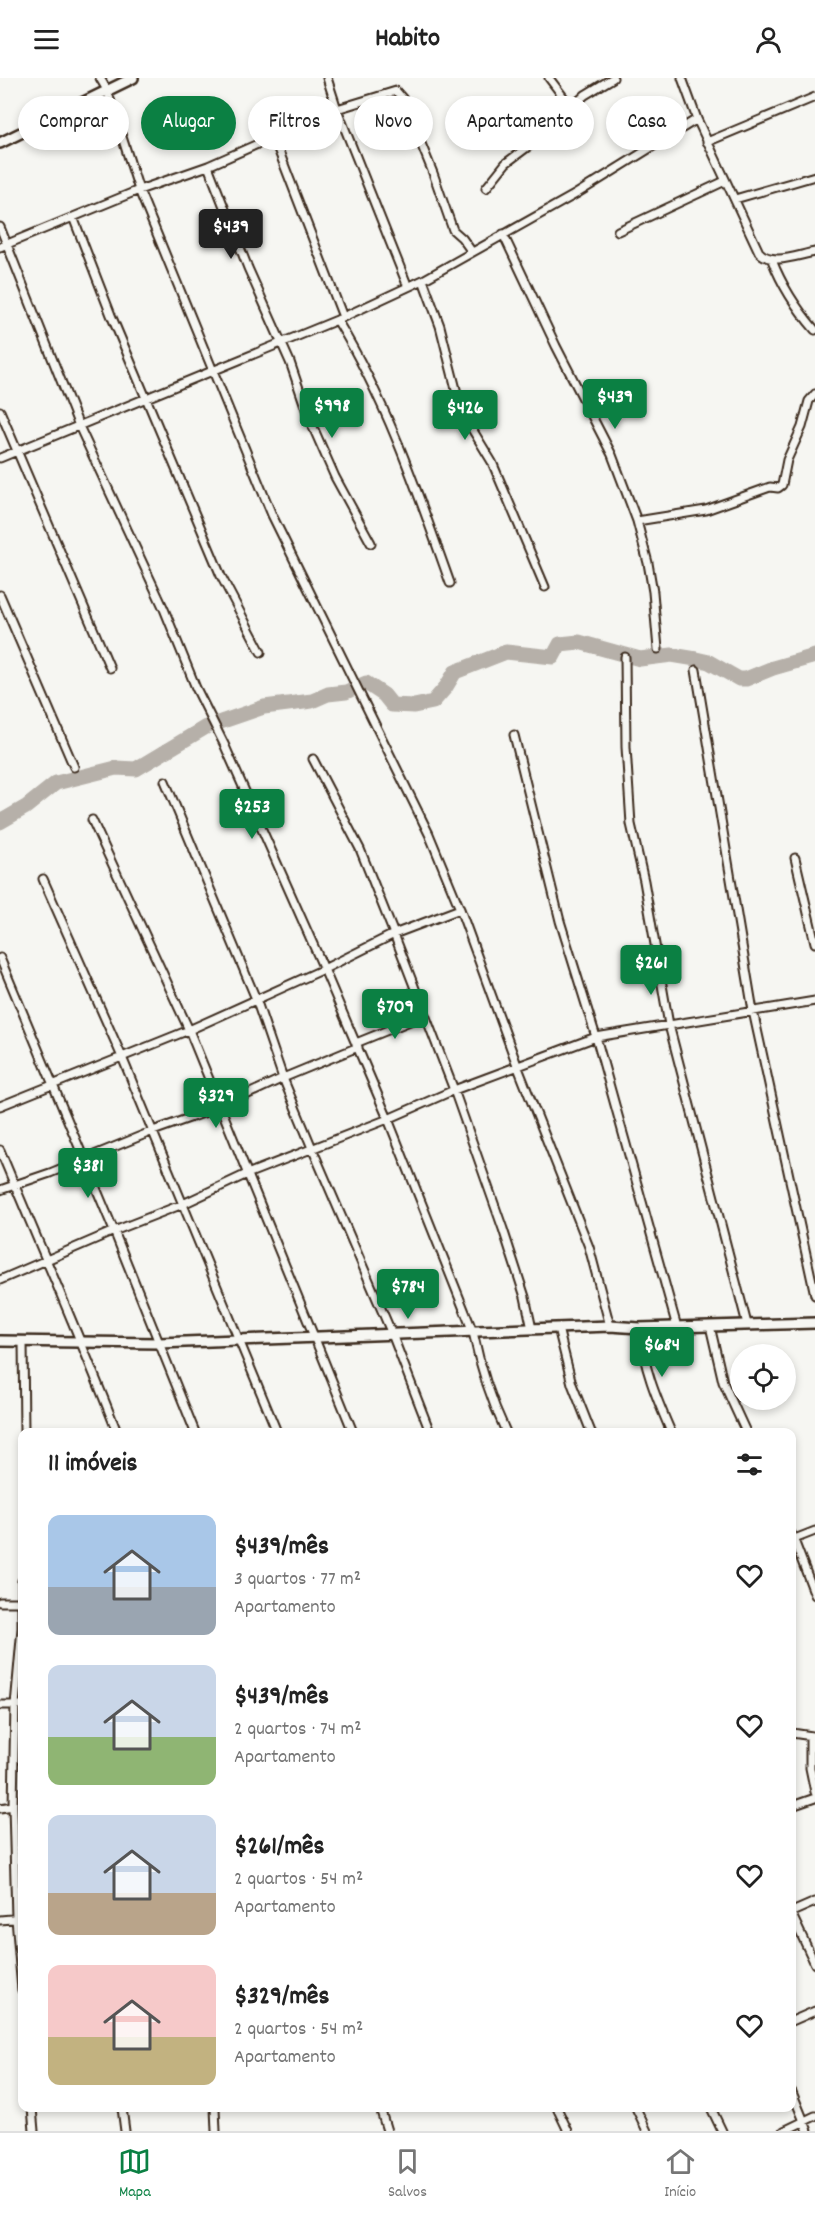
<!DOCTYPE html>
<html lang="pt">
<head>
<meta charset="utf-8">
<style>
	:root { --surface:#fff; --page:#f2f2f2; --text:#222; --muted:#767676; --line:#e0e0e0; --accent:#0b8043 }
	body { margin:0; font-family:Dekko,sans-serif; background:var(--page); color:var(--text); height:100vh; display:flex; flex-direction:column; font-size:22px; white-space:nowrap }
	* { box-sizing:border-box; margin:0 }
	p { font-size:20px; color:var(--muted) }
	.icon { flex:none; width:33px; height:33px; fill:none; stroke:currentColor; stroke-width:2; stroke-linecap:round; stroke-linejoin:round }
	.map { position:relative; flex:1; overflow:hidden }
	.details { position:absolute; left:18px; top:1350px; width:778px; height:684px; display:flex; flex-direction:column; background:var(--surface); border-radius:12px; box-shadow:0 3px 9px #0003 }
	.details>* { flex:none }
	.guide { position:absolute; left:18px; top:18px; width:780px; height:54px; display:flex; gap:12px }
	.buttons { position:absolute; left:730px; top:1266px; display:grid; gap:12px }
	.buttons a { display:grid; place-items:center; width:66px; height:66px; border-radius:50%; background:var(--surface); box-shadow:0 3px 9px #0003; font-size:30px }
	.price { position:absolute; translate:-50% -51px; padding:0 14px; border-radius:6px; background:var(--accent); color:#fff; font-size:20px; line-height:39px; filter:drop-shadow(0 2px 3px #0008) }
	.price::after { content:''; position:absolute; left:50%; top:36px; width:18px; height:14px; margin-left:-9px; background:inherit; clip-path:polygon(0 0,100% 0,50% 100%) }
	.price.active { background:#222; color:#fff }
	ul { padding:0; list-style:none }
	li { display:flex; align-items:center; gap:18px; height:150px; padding:0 30px }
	li span { display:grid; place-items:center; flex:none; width:168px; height:120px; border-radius:12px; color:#555 }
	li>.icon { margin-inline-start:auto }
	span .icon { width:72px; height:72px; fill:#fffc; stroke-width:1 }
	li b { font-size:26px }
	h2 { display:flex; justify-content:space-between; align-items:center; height:72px; padding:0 30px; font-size:26px }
	.chip { padding:0 21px; border-radius:27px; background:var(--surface); box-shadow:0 3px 9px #0003; font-size:21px; line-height:54px }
	.chip.active { background:var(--accent); color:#fff }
	header { display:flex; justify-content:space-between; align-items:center; height:78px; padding:0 30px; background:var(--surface); font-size:27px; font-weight:700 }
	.tab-bar { display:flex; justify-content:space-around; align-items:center; height:84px; border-top:2px solid var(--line); background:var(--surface); font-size:16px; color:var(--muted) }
	.tab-bar a { display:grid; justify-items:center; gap:3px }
	.tab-bar .active { color:var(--accent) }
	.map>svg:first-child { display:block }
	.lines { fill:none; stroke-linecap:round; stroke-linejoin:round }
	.river { stroke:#b6b0a9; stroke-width:15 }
	.street-casing { stroke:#3b2a1e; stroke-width:11 }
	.secondary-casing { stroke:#3b2a1e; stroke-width:14 }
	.street { stroke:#f6f6f2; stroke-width:7 }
	.secondary { stroke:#f6f6f2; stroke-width:9 }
</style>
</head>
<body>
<header><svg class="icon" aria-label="menu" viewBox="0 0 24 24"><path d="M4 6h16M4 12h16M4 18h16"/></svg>Habito<svg class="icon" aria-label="person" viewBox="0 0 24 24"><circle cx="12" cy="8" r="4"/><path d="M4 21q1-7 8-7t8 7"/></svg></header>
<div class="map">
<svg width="815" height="2053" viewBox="0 0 815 2053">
	<rect width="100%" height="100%" fill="#f6f6f2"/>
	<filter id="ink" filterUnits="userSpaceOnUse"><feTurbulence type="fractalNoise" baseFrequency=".0167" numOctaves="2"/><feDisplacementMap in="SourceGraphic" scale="12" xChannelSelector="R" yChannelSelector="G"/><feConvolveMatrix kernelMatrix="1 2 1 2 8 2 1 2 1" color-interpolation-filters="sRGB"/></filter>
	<g filter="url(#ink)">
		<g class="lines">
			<path class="river" d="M0,744L26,729L56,705L116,690L136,691L206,649L264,629L312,623L328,616L346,614L366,605L384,617L392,627L414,628L433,624L446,609L455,594L506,574L553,579L560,566L579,564L640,581L672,577L696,581L709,584L739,601H746L773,590L815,578"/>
			<g class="street-casing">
				<path id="street" d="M100,0L107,12L139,112L272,437L429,756L460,831L517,987L589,1169L610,1248
					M327,0L337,31L408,209
					M549,0L571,29
					M682,0L697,41L759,174C772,188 797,177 815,174
					M273,58L343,239
					M707,64L815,19
					M208,88L248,190L290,284L309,340L335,399L371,465
					M486,110L506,85L534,64L585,17L613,0
					M735,121L815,98
					M73,139L111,237L221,498L261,574
					M0,149L79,348L164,531L196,610L224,666L324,891L388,1041L473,1254C480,1289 491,1322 506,1354
					M618,153L725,103
					M503,156L556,268L612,377L637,443L648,485L653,514L658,571
					M0,169L139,112L208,88L337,31L396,13L403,21L433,95L453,152L462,160L472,174
					M772,182C782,208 797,231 815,252
					M423,202L440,248L458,319L472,351L492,384L545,509
					M337,242C387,324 418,415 450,505
					M0,333L110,590
					M0,380L337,242L423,202L576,116L697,41
					M637,443L706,432L770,409L778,410L782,407L787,382L802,349L809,323L815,316
					M0,517L74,689
					M625,579L626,669L631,746L644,803L669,947L747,1246
					M696,592L753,933L815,1217
					M514,657L560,843L596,959L677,1249
					M313,681L360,771L394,856L454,1012L503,1151L525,1219L532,1251
					M165,703L256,921L283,1000L312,1070L392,1256L430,1354
					M92,742L189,952L353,1354
					M795,780L815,865
					M43,801L122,979L277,1354
					M0,880L114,1153L195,1354
					M356,965L425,937
					M0,1028L189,952L324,891L394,856L460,831
					M0,1072C39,1166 80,1259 117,1354
					M0,1112L50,1095L153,1053L220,1029L283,1000L358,969
					M0,1202L114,1153L183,1126L247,1096L388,1041L454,1012L596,959L815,923
					M710,1248L723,1304L746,1354
					M558,1250L572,1306L591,1354
					M639,1250C644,1290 655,1317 671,1354
					M23,1263L24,1354
					M792,1457L815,1517
					M792,1462L815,1453
					M22,1503V1550L15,1627L13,1728L16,1840L22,1912
					M0,1524H21
					M0,1627H22
					M792,1655L812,1658
					M810,1658V1690L815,1714
					M792,1728L815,1720
					M0,1730L13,1728
					M792,1834L815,1824
					M792,1837L815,1886
					M0,1842L22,1840
					M792,1943L815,1933
					M792,2014L808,2053
					M32,2030L34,2053
					M122,2030L125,2053
					M215,2030L216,2053
					M380,2030L387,2053
					M557,2030L568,2053
					M636,2030L647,2053
					M711,2030L722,2053
					M784,2053L815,2038"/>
			</g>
			<g class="secondary-casing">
				<path id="secondary" d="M0,65L133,0
					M0,1263L159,1265L610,1248L639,1250L815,1245"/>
			</g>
			<use href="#street" class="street"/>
			<use href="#secondary" class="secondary"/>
		</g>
	</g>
</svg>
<div class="buttons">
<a><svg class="icon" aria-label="locate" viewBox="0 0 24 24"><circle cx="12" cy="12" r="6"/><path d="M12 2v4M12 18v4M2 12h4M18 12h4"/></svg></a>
</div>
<b class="price active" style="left:231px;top:182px">$439</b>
<b class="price" style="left:615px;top:352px">$439</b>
<b class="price" style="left:332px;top:361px">$998</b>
<b class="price" style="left:465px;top:363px">$426</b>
<b class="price" style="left:252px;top:762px">$253</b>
<b class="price" style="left:651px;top:918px">$261</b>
<b class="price" style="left:395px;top:962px">$709</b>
<b class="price" style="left:216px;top:1051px">$329</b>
<b class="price" style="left:88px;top:1121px">$381</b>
<b class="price" style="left:408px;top:1242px">$784</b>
<b class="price" style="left:662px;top:1300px">$684</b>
<div class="guide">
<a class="chip">Comprar</a>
<a class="chip active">Alugar</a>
<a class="chip">Filtros</a>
<a class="chip">Novo</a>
<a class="chip">Apartamento</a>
<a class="chip">Casa</a>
</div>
<section class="details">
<h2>11 imóveis<svg class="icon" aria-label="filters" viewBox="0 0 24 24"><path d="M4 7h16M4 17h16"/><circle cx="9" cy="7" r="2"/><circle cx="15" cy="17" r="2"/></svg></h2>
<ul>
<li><span style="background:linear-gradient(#a9c7e8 60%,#9aa5b1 0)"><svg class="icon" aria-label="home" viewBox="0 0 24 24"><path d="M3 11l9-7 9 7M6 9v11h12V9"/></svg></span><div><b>$439/mês</b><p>3 quartos · 77 m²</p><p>Apartamento</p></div><svg class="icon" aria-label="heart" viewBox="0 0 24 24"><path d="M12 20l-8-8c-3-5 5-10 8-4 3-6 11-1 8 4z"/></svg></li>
<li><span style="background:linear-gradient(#c9d6e8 60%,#8fb573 0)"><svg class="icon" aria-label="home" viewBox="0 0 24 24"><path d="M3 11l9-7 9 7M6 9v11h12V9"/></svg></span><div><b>$439/mês</b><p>2 quartos · 74 m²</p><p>Apartamento</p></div><svg class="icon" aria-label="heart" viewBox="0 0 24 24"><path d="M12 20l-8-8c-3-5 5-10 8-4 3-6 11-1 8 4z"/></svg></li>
<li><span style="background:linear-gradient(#c9d6e8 65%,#b9a48a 0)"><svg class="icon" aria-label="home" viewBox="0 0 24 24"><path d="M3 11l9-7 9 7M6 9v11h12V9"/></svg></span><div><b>$261/mês</b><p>2 quartos · 54 m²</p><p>Apartamento</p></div><svg class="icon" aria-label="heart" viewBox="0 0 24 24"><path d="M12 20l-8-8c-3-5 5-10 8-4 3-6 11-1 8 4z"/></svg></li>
<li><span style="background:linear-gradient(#f6c9c9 60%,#c2b280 0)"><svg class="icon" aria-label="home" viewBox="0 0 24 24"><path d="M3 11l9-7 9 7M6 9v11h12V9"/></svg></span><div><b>$329/mês</b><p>2 quartos · 54 m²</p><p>Apartamento</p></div><svg class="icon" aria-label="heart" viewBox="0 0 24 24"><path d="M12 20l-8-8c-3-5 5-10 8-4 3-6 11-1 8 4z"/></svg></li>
</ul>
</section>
</div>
<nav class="tab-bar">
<a class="active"><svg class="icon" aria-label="map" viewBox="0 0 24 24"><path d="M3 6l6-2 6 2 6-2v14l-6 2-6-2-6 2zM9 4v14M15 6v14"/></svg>Mapa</a>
<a><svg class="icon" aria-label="saved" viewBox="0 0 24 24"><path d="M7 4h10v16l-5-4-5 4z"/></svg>Salvos</a>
<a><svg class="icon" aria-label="home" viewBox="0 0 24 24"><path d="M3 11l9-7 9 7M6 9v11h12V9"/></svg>Início</a>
</nav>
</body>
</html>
